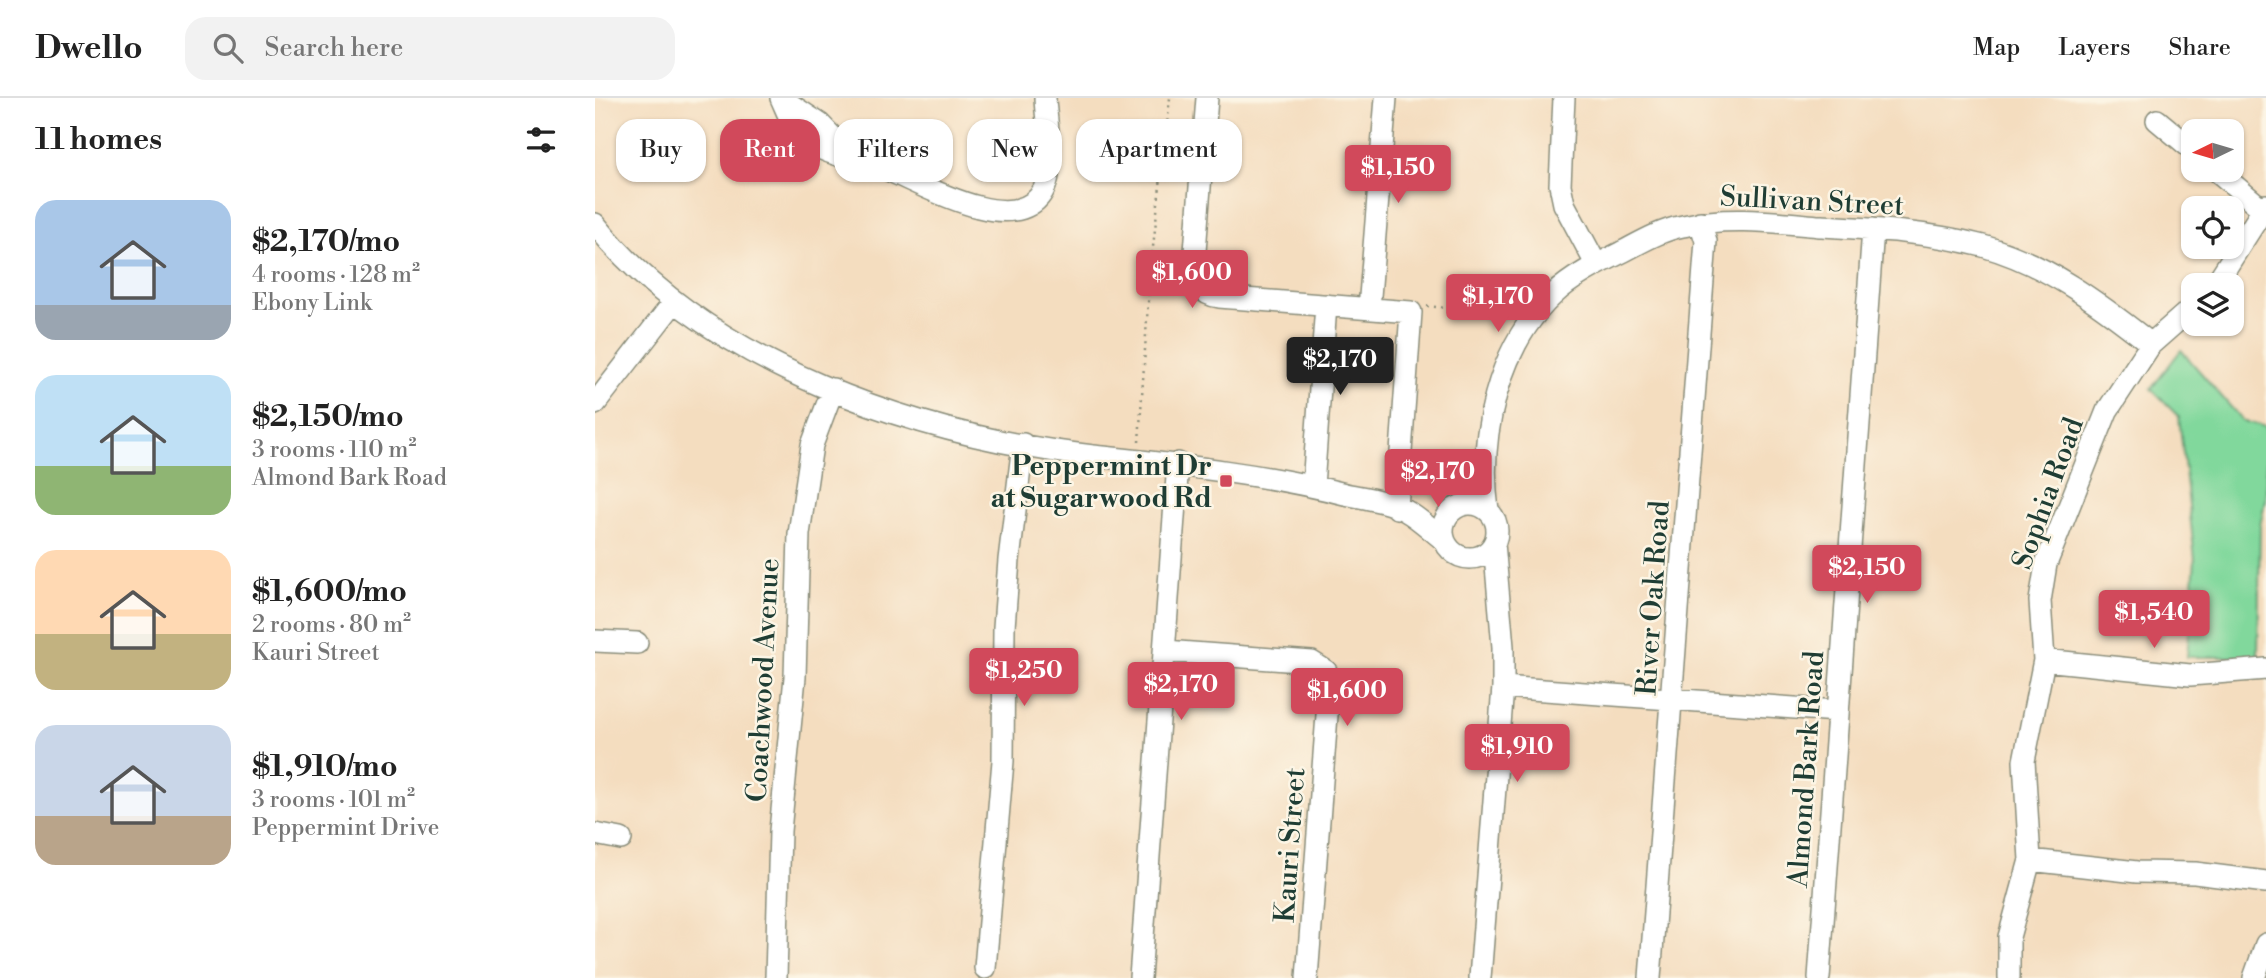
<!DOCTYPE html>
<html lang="en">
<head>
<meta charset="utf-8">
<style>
	:root { --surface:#fff; --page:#f2f2f2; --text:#222; --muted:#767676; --line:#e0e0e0; --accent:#d1495b }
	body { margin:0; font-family:"Libre Bodoni",serif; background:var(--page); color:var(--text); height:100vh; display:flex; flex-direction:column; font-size:26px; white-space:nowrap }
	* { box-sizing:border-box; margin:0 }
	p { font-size:23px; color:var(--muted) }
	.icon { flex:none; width:38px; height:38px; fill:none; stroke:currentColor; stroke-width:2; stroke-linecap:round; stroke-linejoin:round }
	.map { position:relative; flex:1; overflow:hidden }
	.drawer { display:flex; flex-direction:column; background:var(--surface); width:595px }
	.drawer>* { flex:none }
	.guide { position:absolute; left:21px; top:21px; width:665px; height:63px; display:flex; gap:14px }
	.needle { width:46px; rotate:265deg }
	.buttons { position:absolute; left:1586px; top:21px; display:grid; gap:14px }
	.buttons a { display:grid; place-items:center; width:63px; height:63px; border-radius:14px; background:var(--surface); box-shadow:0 2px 5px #0004; font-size:35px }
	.price { position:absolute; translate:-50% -60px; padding:0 16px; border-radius:7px; background:var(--accent); color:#fff; font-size:23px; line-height:46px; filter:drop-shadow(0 2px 4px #0008) }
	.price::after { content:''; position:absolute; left:50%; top:42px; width:21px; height:16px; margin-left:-10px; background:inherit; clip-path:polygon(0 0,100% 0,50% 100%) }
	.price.selected { background:#222; color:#fff }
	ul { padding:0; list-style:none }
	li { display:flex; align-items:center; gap:21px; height:175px; padding:0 35px }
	li span { display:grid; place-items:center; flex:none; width:196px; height:140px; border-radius:21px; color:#555 }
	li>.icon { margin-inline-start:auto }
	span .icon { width:84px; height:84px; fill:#fffc; stroke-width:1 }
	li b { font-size:30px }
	h2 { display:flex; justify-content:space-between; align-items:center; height:84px; padding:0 35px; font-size:30px }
	.pill { padding:0 24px; border-radius:21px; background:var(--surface); box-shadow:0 2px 5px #0004; font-size:24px; line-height:63px }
	.pill.selected { background:var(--accent); color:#fff }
	header { display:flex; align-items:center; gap:42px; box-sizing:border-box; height:98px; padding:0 35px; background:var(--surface); border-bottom:2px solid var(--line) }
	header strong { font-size:33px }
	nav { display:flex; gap:38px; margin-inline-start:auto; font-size:24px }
	.search { width:490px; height:63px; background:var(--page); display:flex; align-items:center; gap:18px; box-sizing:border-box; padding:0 24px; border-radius:21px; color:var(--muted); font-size:26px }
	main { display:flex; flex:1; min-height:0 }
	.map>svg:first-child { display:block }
	.green { fill:#81d89c; stroke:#508a68; stroke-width:2 }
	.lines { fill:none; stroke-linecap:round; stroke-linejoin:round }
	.minor-casing { stroke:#8a8d7a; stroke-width:24 }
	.path { stroke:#8a8d7a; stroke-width:2.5; stroke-dasharray:2 5; stroke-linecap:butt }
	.minor { stroke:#fff; stroke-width:21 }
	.poi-dot { fill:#d1495b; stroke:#fcf5e5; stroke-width:2.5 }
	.labels { text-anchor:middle; stroke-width:5; stroke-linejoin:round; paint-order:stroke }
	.street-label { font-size:28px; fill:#1f3d34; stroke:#fcf5e5 }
	.poi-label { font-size:28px; font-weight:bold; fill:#1f3d34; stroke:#fcf5e5; text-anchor:end }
</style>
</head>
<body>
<header>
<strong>Dwello</strong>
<div class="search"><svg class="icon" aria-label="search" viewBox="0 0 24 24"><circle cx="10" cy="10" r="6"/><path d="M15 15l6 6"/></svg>Search here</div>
<nav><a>Map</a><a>Layers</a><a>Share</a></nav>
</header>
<main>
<section class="drawer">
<h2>11 homes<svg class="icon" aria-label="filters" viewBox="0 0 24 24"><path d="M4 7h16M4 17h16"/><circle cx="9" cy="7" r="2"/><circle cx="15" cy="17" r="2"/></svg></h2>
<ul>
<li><span style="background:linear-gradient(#a9c7e8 75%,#9aa5b1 0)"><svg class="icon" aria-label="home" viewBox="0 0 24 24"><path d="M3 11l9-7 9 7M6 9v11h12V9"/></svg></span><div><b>$2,170/mo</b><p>4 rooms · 128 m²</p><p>Ebony Link</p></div></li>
<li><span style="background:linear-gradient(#bfe0f5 65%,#8fb573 0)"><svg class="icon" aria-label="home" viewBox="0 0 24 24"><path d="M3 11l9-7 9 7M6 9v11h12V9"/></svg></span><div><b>$2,150/mo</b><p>3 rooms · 110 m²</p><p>Almond Bark Road</p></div></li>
<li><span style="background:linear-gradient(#ffd9b3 60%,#c2b280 0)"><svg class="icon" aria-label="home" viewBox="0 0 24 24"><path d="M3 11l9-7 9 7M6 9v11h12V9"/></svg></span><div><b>$1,600/mo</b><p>2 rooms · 80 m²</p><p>Kauri Street</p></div></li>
<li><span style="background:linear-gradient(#c9d6e8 65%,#b9a48a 0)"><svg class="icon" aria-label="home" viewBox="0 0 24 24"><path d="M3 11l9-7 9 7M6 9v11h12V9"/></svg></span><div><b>$1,910/mo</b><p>3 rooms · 101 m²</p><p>Peppermint Drive</p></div></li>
</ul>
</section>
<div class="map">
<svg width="1671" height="880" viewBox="0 0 1671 880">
	<rect width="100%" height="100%" fill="#fcf5e5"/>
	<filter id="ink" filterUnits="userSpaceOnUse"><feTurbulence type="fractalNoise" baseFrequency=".0143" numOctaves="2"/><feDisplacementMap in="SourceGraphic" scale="14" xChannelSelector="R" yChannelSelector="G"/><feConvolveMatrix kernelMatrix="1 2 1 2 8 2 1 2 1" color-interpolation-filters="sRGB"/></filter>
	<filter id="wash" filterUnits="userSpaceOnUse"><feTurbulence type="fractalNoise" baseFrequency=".00686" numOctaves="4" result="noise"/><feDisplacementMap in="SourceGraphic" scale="28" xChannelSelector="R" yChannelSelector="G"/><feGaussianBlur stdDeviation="1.57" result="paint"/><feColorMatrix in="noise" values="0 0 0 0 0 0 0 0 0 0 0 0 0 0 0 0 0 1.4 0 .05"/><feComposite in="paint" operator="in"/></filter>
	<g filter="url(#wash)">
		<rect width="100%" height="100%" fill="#f4ddbf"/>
		<path class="green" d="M1586,252L1648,323L1671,329V398L1665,428L1663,559H1592L1600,462L1584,319L1556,291Z"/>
	</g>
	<g filter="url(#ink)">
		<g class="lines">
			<g class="minor-casing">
				<path id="minor" d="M186,0C193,15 197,29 210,41C233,59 263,60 290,71C325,85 412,137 444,99C463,76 451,28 450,0
					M612,0L599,166C599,185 605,196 624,199L816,214L802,410
					M969,0L965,87L969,106L1001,166
					M187,1L225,26L257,59
					M1562,22L1598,52
					M1621,72L1666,110
					M0,126C113,267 323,338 498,358C583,367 666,375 750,396C769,400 794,403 811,413C824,420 837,433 849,442
					M1620,187L1671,107
					M774,211L791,0
					M0,306L79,204
					M718,388L731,207
					M848 433a27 27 0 1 1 54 0a27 27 0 1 1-54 0Z
					M893,413C883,340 902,249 958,197C978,178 1005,165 1029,153C1048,143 1067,132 1088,128C1133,118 1179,124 1225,128C1279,131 1335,134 1388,148C1452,166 1504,205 1556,246
					M0,543L42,545
					M570,553L717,564L731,573L734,591L712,880
					M1449,562L1595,577L1671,571
					M908,589L1242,613
					M0,736L26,741
					M1435,762L1542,774L1600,775L1671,784
					M390,870L408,663L409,529L414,462L428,346
					M181,880L185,733L200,579L204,436L217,347L238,291
					M545,880L583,365
					M885,880L908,589V549L899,445
					M1055,880L1111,143L1105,124
					M1224,880L1278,131
					M1414,880V839L1435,762L1429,663L1449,562L1445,503L1451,466L1512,313L1556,246L1598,209
					M1659,880L1671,846"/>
			</g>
			<path class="path" d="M832,208L915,217
				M544,344L555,175L575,0"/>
			<use href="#minor" class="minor"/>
		</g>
	</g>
	<rect class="poi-dot" x="624" y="376" width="14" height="14" rx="3.5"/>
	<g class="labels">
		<g class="street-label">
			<text transform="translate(1217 102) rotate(3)" y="10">Sullivan Street</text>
			<text transform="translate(1452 395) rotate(-70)" y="10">Sophia Road</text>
			<text transform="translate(1057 500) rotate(-86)" y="10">River Oak Road</text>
			<text transform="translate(167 582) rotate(-87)" y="10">Coachwood Avenue</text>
			<text transform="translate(1210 671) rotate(-86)" y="10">Almond Bark Road</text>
			<text transform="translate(694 747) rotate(-86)" y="10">Kauri Street</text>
		</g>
		<g class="poi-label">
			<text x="617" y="377">Peppermint Dr<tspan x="617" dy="32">at Sugarwood Rd</tspan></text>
		</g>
	</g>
</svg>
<div class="buttons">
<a><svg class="needle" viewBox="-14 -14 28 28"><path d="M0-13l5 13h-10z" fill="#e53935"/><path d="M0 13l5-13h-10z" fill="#767676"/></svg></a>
<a><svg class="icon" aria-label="locate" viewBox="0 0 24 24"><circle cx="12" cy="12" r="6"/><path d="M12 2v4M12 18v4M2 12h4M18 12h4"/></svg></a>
<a><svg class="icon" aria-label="layers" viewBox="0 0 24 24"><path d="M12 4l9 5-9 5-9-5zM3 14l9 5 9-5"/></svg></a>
</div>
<b class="price" style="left:803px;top:107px">$1,150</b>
<b class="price" style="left:597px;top:212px">$1,600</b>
<b class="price" style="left:903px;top:236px">$1,170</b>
<b class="price selected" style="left:745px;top:299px">$2,170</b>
<b class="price" style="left:843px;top:411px">$2,170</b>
<b class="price" style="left:1272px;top:507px">$2,150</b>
<b class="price" style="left:1559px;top:552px">$1,540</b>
<b class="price" style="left:429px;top:610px">$1,250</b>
<b class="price" style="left:586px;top:624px">$2,170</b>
<b class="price" style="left:752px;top:630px">$1,600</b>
<b class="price" style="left:922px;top:686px">$1,910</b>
<div class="guide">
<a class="pill">Buy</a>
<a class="pill selected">Rent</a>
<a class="pill">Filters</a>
<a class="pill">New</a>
<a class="pill">Apartment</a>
</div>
</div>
</main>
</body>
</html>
